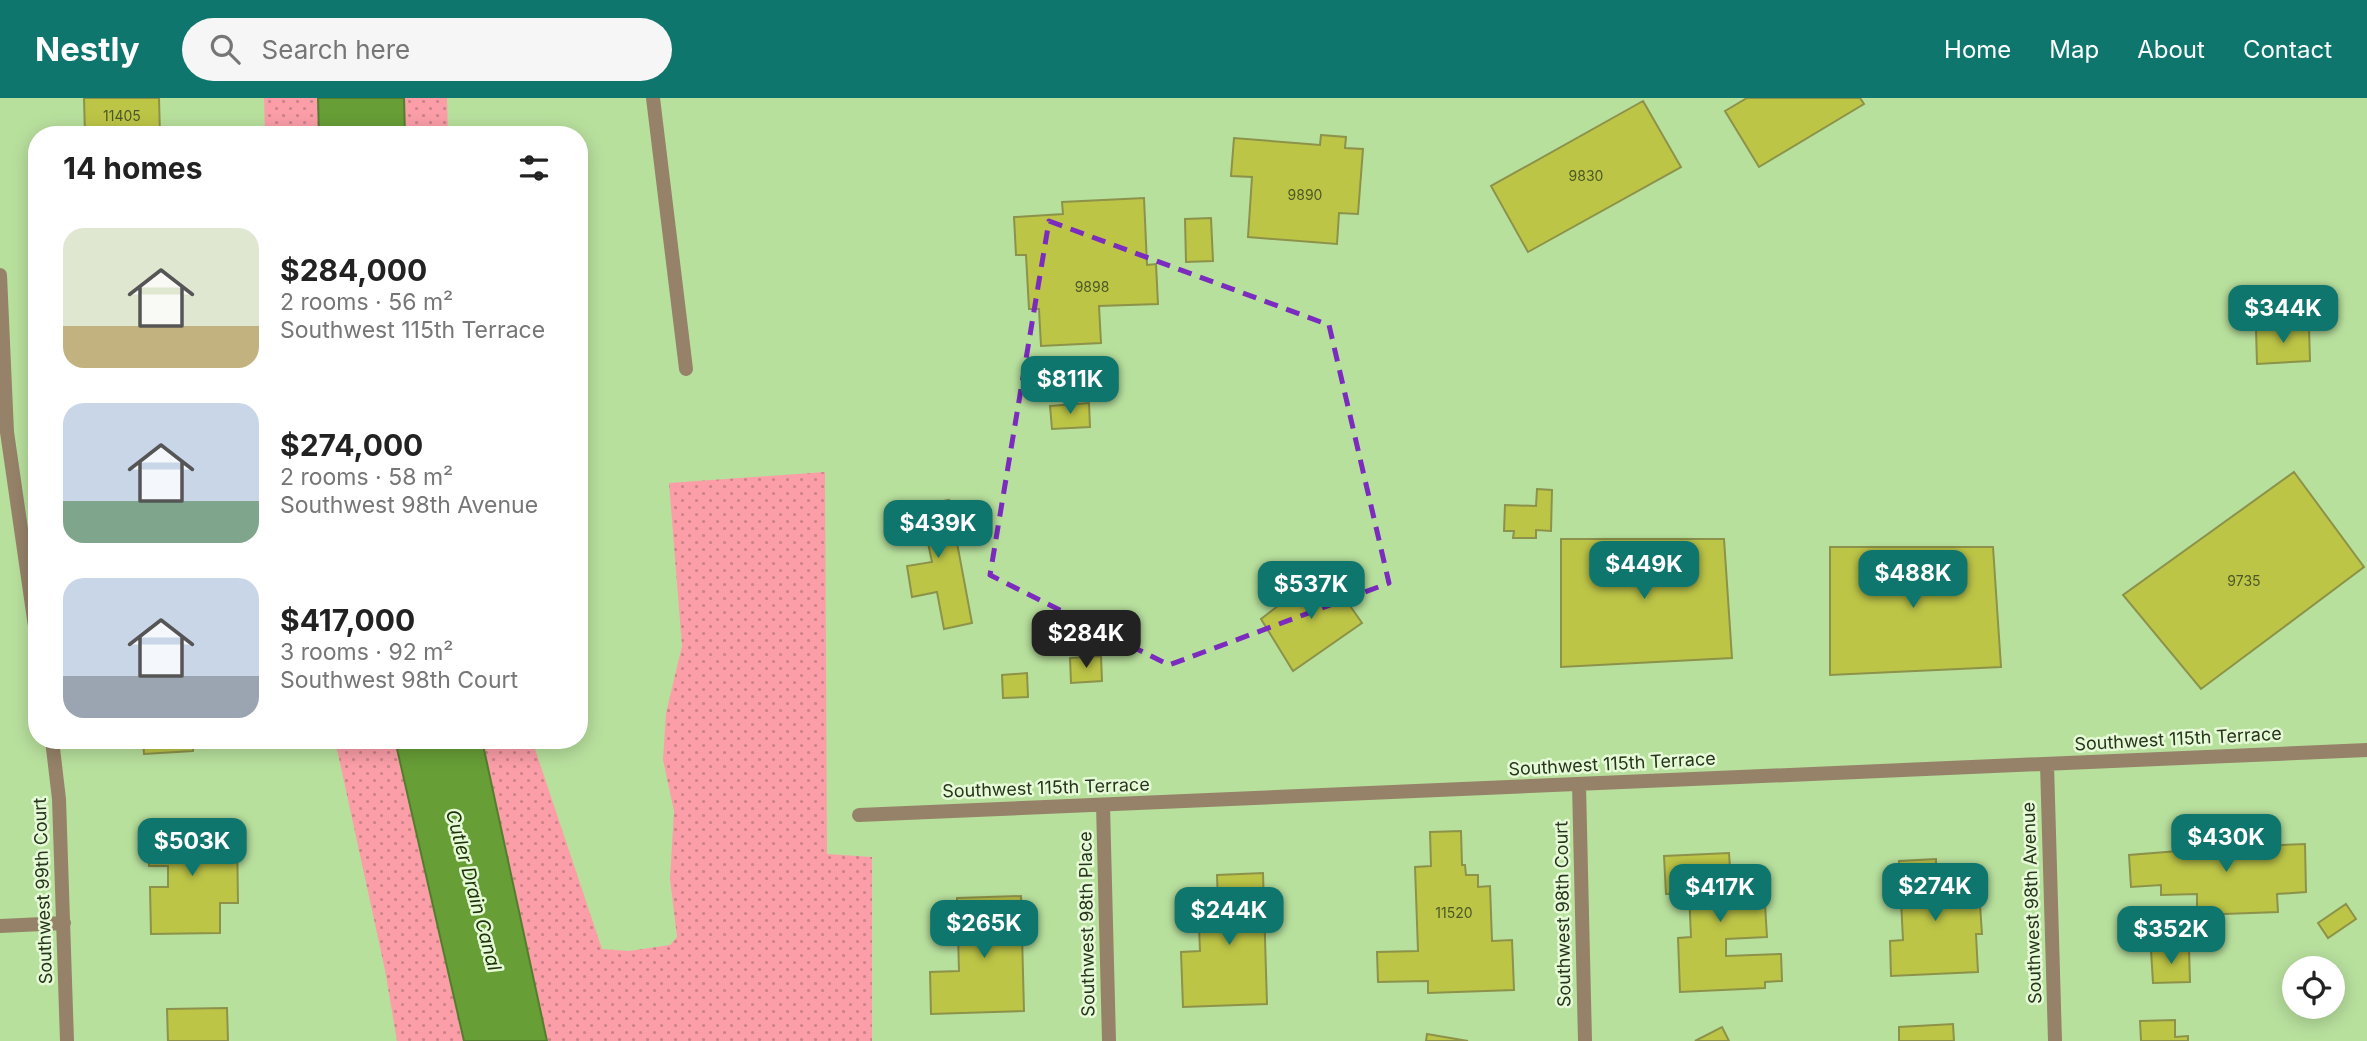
<!DOCTYPE html>
<html lang="en">
<head>
<meta charset="utf-8">
<style>
	:root { --surface:#fff; --page:#f6f6f6; --text:#222; --muted:#767676; --accent:#0f766e }
	body { margin:0; font-family:Inter,sans-serif; background:var(--page); color:var(--text); height:100vh; display:flex; flex-direction:column; font-size:26px; white-space:nowrap }
	* { box-sizing:border-box; margin:0 }
	p { font-size:23px; color:var(--muted) }
	.icon { flex:none; width:38px; height:38px; fill:none; stroke:currentColor; stroke-width:2; stroke-linecap:round; stroke-linejoin:round }
	.map { position:relative; flex:1; overflow:hidden }
	.side { position:absolute; left:28px; top:28px; width:560px; height:623px; display:flex; flex-direction:column; background:var(--surface); border-radius:28px; box-shadow:0 4px 18px #0003 }
	.side>* { flex:none }
	.fabs { position:absolute; left:2282px; top:858px; display:grid; gap:14px }
	.fabs a { display:grid; place-items:center; width:63px; height:63px; border-radius:50%; background:var(--surface); box-shadow:0 4px 18px #0003; font-size:35px }
	.price { position:absolute; translate:-50% -60px; padding:0 16px; border-radius:14px; background:var(--accent); color:#fff; font-size:23px; line-height:46px; filter:drop-shadow(0 2px 4px #0008) }
	.price::after { content:''; position:absolute; left:50%; top:42px; width:21px; height:16px; margin-left:-10px; background:inherit; clip-path:polygon(0 0,100% 0,50% 100%) }
	.price.selected { background:#222; color:#fff }
	ul { padding:0; list-style:none }
	li { display:flex; align-items:center; gap:21px; height:175px; padding:0 35px }
	li span { display:grid; place-items:center; flex:none; width:196px; height:140px; border-radius:21px; color:#555 }
	li>.icon { margin-inline-start:auto }
	span .icon { width:84px; height:84px; fill:#fffc; stroke-width:1 }
	li b { font-size:30px }
	h2 { display:flex; justify-content:space-between; align-items:center; height:84px; padding:0 35px; font-size:30px }
	header { display:flex; align-items:center; gap:42px; box-sizing:border-box; height:98px; padding:0 35px; background:var(--accent); color:#fff }
	header strong { font-size:33px }
	nav { display:flex; gap:38px; margin-inline-start:auto; font-size:24px }
	.search { width:490px; height:63px; background:var(--page); display:flex; align-items:center; gap:18px; box-sizing:border-box; padding:0 24px; border-radius:38px; color:var(--muted); font-size:26px }
	.map>svg:first-child { display:block }
	.grass { fill:url(#grass-dots) }
	.water { fill:#679e36; stroke:#547e2e; stroke-width:2 }
	.building { fill:#bdc547; stroke:#8c9249; stroke-width:2 }
	.lines { fill:none; stroke-linecap:round; stroke-linejoin:round }
	.service { stroke:#968269; stroke-width:14 }
	.minor { stroke:#968269; stroke-width:14 }
	.marked { fill:none; stroke:#7b2cbf; stroke-width:5; stroke-dasharray:14 9; stroke-linejoin:round }
	.labels { text-anchor:middle; stroke-width:5; stroke-linejoin:round; paint-order:stroke }
	.number-label { font-size:14px; fill:#4c5926 }
	.street-label { font-size:18px; fill:#26351b; stroke:#e6fad8 }
	.water-label { font-size:19px; font-style:italic; fill:#1c3207; stroke:#e6fad8 }
</style>
</head>
<body>
<header>
<strong>Nestly</strong>
<div class="search"><svg class="icon" aria-label="search" viewBox="0 0 24 24"><circle cx="10" cy="10" r="6"/><path d="M15 15l6 6"/></svg>Search here</div>
<nav><a>Home</a><a>Map</a><a>About</a><a>Contact</a></nav>
</header>
<div class="map">
<svg width="2367" height="943" viewBox="0 0 2367 943">
	<defs>
		<pattern id="grass-dots" width="8" height="8" patternUnits="userSpaceOnUse" patternTransform="scale(1.75)"><rect width="8" height="8" fill="#fb9ea8"/><path d="M2 2h.1M6 6h.1" fill="none" stroke="#cb8288" stroke-width="1.8" stroke-linecap="round"/></pattern>
	</defs>
	<rect width="100%" height="100%" fill="#b8e09d"/>
	<path class="grass" d="M264,0H318L319,37H265Z
		M404,0H447L448,37H405Z
		M825,374L827,756L872,759V943H547L482,642H532L602,851L629,853L670,847L677,839L670,781L674,713L663,662L666,615L682,548L669,385Z
		M335,642H395L464,943H397L385,872Z"/>
	<path class="water" d="M318,0H404L405,37H319Z
		M395,642H482L547,943H464Z"/>
	<path class="building" d="M84,0H159L160,37H85Z
		M1747,0H1860L1864,6L1759,69L1725,13Z
		M1643,3L1681,69L1528,154L1491,88Z
		M1321,37L1346,39L1345,50L1363,51L1358,116L1339,115L1337,146L1248,139L1252,79L1231,78L1234,40L1320,47Z
		M1144,100L1147,167L1156,166L1158,206L1099,208L1101,245L1041,248L1039,211H1029L1026,157H1016L1014,119L1063,116L1062,104Z
		M1211,120L1213,163L1186,164L1185,121Z
		M2309,229L2310,263L2257,266L2256,231Z
		M1089,305L1090,329L1052,331L1050,308Z
		M2294,374L2364,469L2201,591L2123,497Z
		M1537,391L1552,392L1551,433L1536,432V440H1513L1514,433H1504L1505,407L1536,408Z
		M949,402L972,525L944,531L937,494L912,499L907,468L932,464L927,440L904,444L898,411Z
		M1561,441H1724L1732,560L1561,569Z
		M1830,449H1993L2001,569L1830,577Z
		M1325,472L1362,525L1293,573L1261,521Z
		M1101,558L1102,583L1071,585L1070,560Z
		M1027,575L1028,599L1003,600L1002,577Z
		M143,642H193V653L144,656Z
		M218,728V736H237L238,805H220V835L151,836L150,789H168V768H149V729Z
		M1461,733L1462,767H1465L1466,777H1478V789L1490,788L1492,843L1512,842L1514,892L1428,895V883L1378,884L1377,854L1418,853L1415,769L1431,768L1430,734Z
		M2255,739L2256,748L2305,746L2306,794L2277,796L2278,814L2197,817V796L2161,797V787L2131,789L2129,757L2203,751V741Z
		M1729,755L1730,770L1757,769L1758,790H1764L1767,839L1726,841V858L1781,856L1782,883L1765,884V890L1680,894L1678,840L1691,839L1689,795L1666,796L1664,758Z
		M1936,761V777L1962,775L1963,794L1979,793L1982,836H1976L1978,874L1891,878L1890,843L1903,842L1899,763Z
		M1263,775L1267,906L1183,909L1181,854L1200,853L1198,806H1218L1217,777Z
		M1021,798L1024,913L931,916L930,874L959,873L957,800Z
		M2346,806L2356,821L2328,840L2318,825Z
		M2189,851L2190,884L2153,885L2151,852Z
		M227,910L228,943H168L167,911Z
		M2175,922V939L2188,938V943H2141L2140,923Z
		M1953,926L1954,943H1899V929Z
		M1722,929L1729,943H1695Z
		M1427,936L1468,943H1426Z"/>
	<g class="lines">
		<path class="service" d="M653,0L686,271"/>
		<path class="minor" d="M0,177L7,334L37,542
			M52,642L59,701L67,943
			M2047,666L2055,943
			M1579,687L1585,943
			M1103,707L1109,943
			M859,717L2367,652
			M0,828L64,825"/>
	</g>
	<path class="marked" d="M1049,123L1329,227L1389,485L1169,567L990,477Z"/>
	<g class="labels">
		<g class="number-label">
			<text x="122" y="23">11405</text>
			<text x="1586" y="83">9830</text>
			<text x="1305" y="102">9890</text>
			<text x="1092" y="194">9898</text>
			<text x="2244" y="488">9735</text>
			<text x="1454" y="820">11520</text>
		</g>
		<g class="street-label">
			<text transform="translate(2178 641) rotate(-3)" y="6">Southwest 115th Terrace</text>
			<text transform="translate(1612 666) rotate(-3)" y="6">Southwest 115th Terrace</text>
			<text transform="translate(1046 690) rotate(-2)" y="6">Southwest 115th Terrace</text>
			<text transform="translate(43 793) rotate(-92)" y="6">Southwest 99th Court</text>
			<text transform="translate(2032 805) rotate(-92)" y="6">Southwest 98th Avenue</text>
			<text transform="translate(1563 816) rotate(-91)" y="6">Southwest 98th Court</text>
			<text transform="translate(1087 826) rotate(-91)" y="6">Southwest 98th Place</text>
		</g>
		<g class="water-label">
			<text transform="translate(474 792) rotate(75)" y="7">Cutler Drain Canal</text>
		</g>
	</g>
</svg>
<div class="fabs">
<a><svg class="icon" aria-label="locate" viewBox="0 0 24 24"><circle cx="12" cy="12" r="6"/><path d="M12 2v4M12 18v4M2 12h4M18 12h4"/></svg></a>
</div>
<b class="price" style="left:2283px;top:247px">$344K</b>
<b class="price" style="left:1070px;top:318px">$811K</b>
<b class="price" style="left:938px;top:462px">$439K</b>
<b class="price" style="left:1644px;top:503px">$449K</b>
<b class="price" style="left:1913px;top:512px">$488K</b>
<b class="price" style="left:1311px;top:523px">$537K</b>
<b class="price selected" style="left:1086px;top:572px">$284K</b>
<b class="price" style="left:2226px;top:776px">$430K</b>
<b class="price" style="left:192px;top:780px">$503K</b>
<b class="price" style="left:1935px;top:825px">$274K</b>
<b class="price" style="left:1720px;top:826px">$417K</b>
<b class="price" style="left:1229px;top:849px">$244K</b>
<b class="price" style="left:984px;top:862px">$265K</b>
<b class="price" style="left:2171px;top:868px">$352K</b>
<section class="side">
<h2>14 homes<svg class="icon" aria-label="filters" viewBox="0 0 24 24"><path d="M4 7h16M4 17h16"/><circle cx="9" cy="7" r="2"/><circle cx="15" cy="17" r="2"/></svg></h2>
<ul>
<li><span style="background:linear-gradient(#dfe7d0 70%,#c2b280 0)"><svg class="icon" aria-label="home" viewBox="0 0 24 24"><path d="M3 11l9-7 9 7M6 9v11h12V9"/></svg></span><div><b>$284,000</b><p>2 rooms · 56 m²</p><p>Southwest 115th Terrace</p></div></li>
<li><span style="background:linear-gradient(#c9d6e8 70%,#7fa58c 0)"><svg class="icon" aria-label="home" viewBox="0 0 24 24"><path d="M3 11l9-7 9 7M6 9v11h12V9"/></svg></span><div><b>$274,000</b><p>2 rooms · 58 m²</p><p>Southwest 98th Avenue</p></div></li>
<li><span style="background:linear-gradient(#c9d6e8 70%,#9aa5b1 0)"><svg class="icon" aria-label="home" viewBox="0 0 24 24"><path d="M3 11l9-7 9 7M6 9v11h12V9"/></svg></span><div><b>$417,000</b><p>3 rooms · 92 m²</p><p>Southwest 98th Court</p></div></li>
</ul>
</section>
</div>
</body>
</html>
